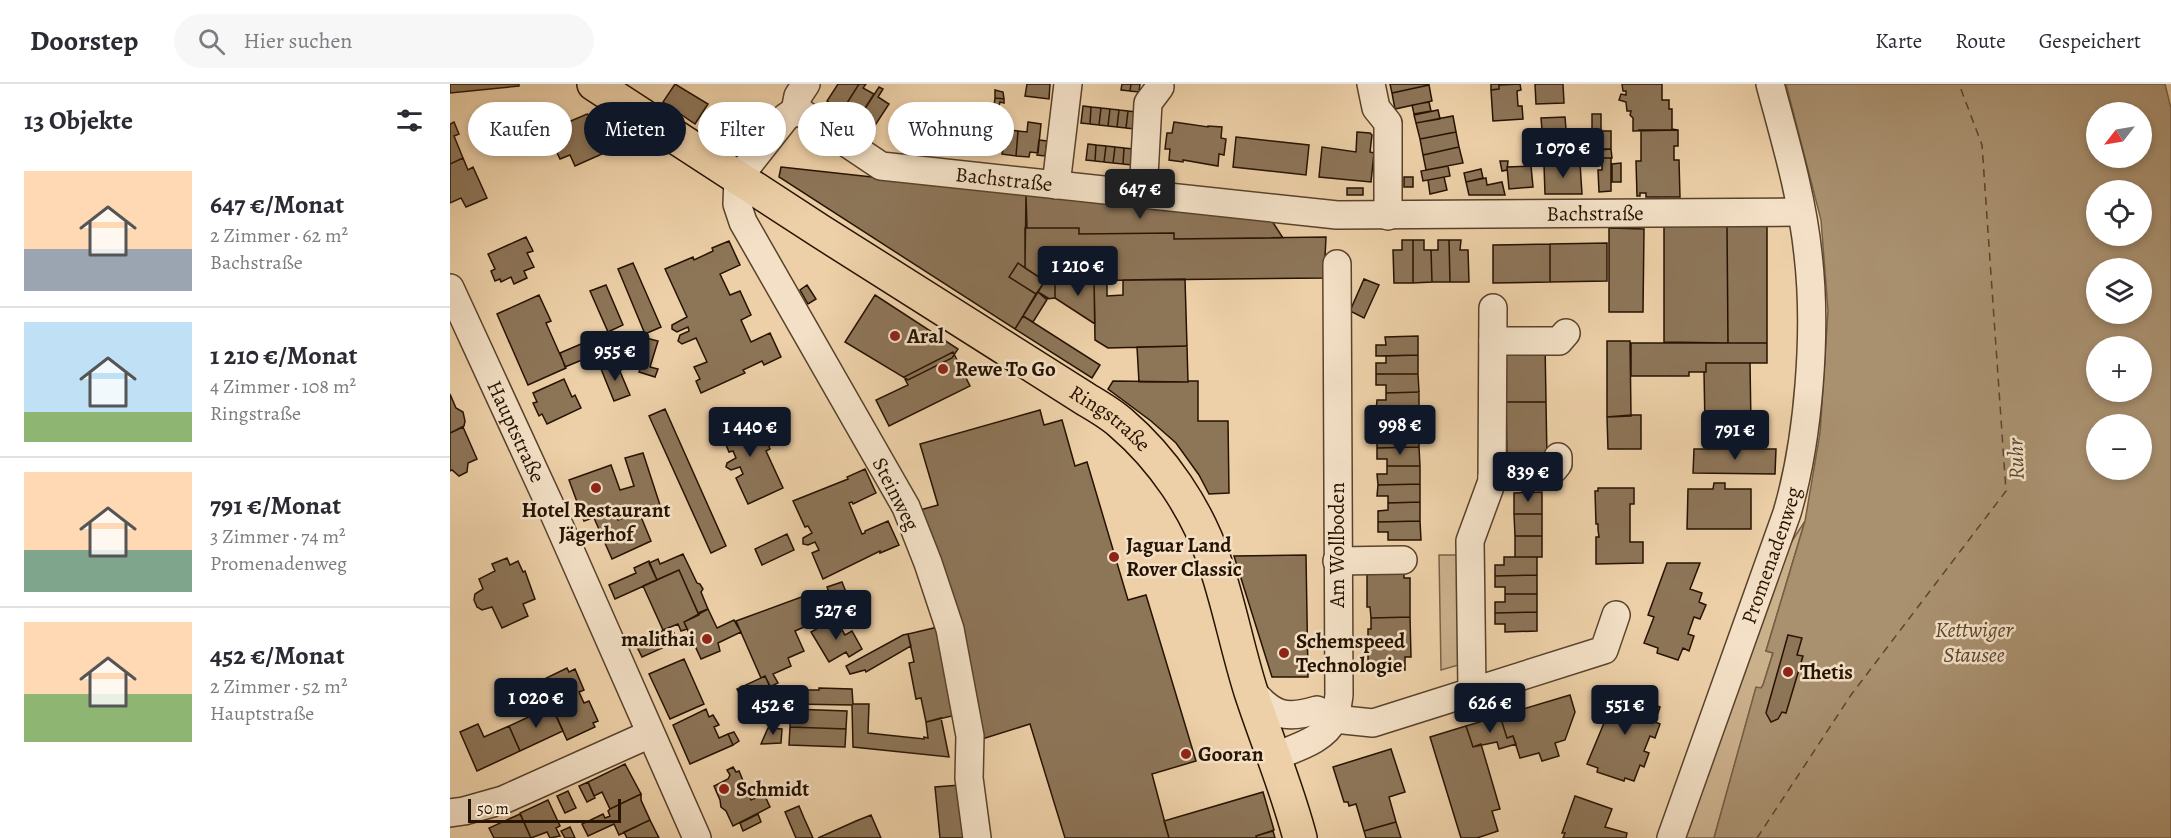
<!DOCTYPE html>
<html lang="de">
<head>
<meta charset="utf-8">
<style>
	:root { --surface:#fff; --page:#f7f7f7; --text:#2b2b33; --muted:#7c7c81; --line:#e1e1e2; --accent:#111827 }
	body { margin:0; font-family:Alegreya,serif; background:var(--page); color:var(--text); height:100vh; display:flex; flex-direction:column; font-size:22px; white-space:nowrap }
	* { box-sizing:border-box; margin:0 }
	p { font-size:20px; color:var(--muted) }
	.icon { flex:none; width:33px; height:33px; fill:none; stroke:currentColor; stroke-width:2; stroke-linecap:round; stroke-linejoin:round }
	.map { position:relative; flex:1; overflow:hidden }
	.details { display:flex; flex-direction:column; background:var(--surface); width:450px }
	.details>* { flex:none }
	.banner { position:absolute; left:18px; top:18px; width:570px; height:54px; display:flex; gap:12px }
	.needle { width:39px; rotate:239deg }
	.tools { position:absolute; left:1636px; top:18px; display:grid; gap:12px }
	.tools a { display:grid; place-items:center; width:66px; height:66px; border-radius:50%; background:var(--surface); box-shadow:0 3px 9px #0003; font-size:30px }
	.scale { position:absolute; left:18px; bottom:15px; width:153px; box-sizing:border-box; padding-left:6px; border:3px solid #261301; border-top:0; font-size:16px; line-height:21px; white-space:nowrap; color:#261301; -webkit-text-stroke:4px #f3e0c6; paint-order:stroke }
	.price { position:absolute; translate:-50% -51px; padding:0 14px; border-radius:6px; background:var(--accent); color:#fff; font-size:20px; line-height:39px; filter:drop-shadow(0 2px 3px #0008) }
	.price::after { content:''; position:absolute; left:50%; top:36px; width:18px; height:14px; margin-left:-9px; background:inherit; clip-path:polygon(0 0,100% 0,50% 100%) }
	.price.active { background:#222; color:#fff }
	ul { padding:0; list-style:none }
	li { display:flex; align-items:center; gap:18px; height:150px; padding:0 24px }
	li+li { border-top:2px solid var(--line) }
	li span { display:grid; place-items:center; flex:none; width:168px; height:120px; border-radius:0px; color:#555 }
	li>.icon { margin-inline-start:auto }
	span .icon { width:72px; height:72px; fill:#fffc; stroke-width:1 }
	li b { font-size:26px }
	h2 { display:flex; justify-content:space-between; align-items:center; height:72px; padding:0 24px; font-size:26px }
	.chip { padding:0 21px; border-radius:27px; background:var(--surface); box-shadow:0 3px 9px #0003; font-size:21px; line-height:54px }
	.chip.active { background:var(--accent); color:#fff }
	header { display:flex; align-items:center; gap:36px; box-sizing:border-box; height:84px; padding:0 30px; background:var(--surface); border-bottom:2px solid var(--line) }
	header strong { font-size:28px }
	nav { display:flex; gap:33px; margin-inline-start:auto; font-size:21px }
	.search { width:420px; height:54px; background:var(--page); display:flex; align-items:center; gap:15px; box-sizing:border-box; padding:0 21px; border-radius:33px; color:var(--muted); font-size:22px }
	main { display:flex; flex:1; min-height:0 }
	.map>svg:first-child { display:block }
	.green { fill:#cbb08c; stroke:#786246; stroke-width:1.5 }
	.water { fill:#a9906f; stroke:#755e43; stroke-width:1.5; fill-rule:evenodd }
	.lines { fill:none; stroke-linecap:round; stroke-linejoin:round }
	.ferry { stroke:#5a452d; stroke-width:1.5; stroke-dasharray:8 6; stroke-linecap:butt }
	.building { fill:#8d7558; stroke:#261301; stroke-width:1.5 }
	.minor-casing { stroke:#58422b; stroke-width:30 }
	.major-casing { stroke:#261301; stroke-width:36 }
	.minor { stroke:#f3e0c6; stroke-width:27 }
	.major { stroke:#edd0a8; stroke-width:33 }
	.poi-dot { fill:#8f2418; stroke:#f3e0c6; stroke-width:2 }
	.labels { text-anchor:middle; stroke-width:5; stroke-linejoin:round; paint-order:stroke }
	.street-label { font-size:21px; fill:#261301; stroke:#f3e0c6 }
	.poi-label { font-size:21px; font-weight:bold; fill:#261301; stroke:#f3e0c6; text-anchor:start }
	.water-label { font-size:22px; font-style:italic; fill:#5a452d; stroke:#f3e0c6 }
</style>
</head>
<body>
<header>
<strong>Doorstep</strong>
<div class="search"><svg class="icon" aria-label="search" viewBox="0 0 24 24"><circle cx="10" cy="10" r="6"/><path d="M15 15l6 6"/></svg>Hier suchen</div>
<nav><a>Karte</a><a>Route</a><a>Gespeichert</a></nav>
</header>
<main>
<section class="details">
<h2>13 Objekte<svg class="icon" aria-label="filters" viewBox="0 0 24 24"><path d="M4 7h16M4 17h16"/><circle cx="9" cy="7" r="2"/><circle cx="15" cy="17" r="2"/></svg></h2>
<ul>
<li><span style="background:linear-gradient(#ffd9b3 65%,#9aa5b1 0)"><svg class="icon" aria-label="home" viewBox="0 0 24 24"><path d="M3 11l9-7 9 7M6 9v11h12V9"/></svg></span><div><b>647 €/Monat</b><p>2 Zimmer · 62 m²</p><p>Bachstraße</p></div></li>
<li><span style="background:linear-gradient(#bfe0f5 75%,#8fb573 0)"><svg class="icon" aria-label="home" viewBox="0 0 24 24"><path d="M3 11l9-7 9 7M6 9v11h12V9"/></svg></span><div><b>1 210 €/Monat</b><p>4 Zimmer · 108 m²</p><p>Ringstraße</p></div></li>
<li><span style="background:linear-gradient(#ffd9b3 65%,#7fa58c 0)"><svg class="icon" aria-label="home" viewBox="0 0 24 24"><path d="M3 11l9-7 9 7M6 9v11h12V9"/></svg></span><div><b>791 €/Monat</b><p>3 Zimmer · 74 m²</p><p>Promenadenweg</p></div></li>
<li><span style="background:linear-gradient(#ffd9b3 60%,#8fb573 0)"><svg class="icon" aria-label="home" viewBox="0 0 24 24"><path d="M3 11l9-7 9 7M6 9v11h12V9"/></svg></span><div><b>452 €/Monat</b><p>2 Zimmer · 52 m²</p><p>Hauptstraße</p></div></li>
</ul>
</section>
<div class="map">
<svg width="1721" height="754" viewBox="0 0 1721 754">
	<rect width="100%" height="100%" fill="#edd0a8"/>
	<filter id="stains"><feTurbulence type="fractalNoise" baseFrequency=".00333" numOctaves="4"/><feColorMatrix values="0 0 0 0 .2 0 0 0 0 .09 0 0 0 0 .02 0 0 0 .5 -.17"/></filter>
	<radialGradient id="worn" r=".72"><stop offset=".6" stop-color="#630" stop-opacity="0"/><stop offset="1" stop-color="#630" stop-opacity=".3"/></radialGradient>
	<path class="green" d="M1355,437L1316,567L1323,569L1313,601L1311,604H1306L1264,754H1227L1322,488Z
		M989,471H1010L1012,580L991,586Z"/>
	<path class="water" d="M1336,0H1715L1721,24V754H1264L1306,603L1311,604L1313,601L1323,569L1316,567L1355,437L1370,349L1378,227L1371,136ZM1647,28H1692V74H1647ZM1647,106H1692V152H1647ZM1647,184H1692V230H1647ZM1647,262H1692V308H1647ZM1647,340H1692V386H1647Z"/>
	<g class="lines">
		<path class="ferry" d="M1307,754L1401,611L1556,407L1532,61L1509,0"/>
	</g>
	<path class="building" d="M0,0H69V2L0,9Z
		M225,0L258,20L245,40L213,18Z
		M388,0H409L392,27L377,17Z
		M409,0H416L413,4L424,10L407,37L392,27Z
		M577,0H600L599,15L575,12Z
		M672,0H681L680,7L671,6Z
		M681,0H690L689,8L680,7Z
		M940,0H979V1L942,9Z
		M1041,0H1067L1049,1V5L1041,6Z
		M1070,0L1071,6L1067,7L1068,22H1072L1073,35L1043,37L1041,6L1049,5V1Z
		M1085,0H1113L1114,19L1086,20Z
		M1172,0H1212V16H1219V25H1222V45L1228,46L1183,47V34L1180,31L1181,27H1177L1176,18L1169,16L1171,10L1176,11V7H1173Z
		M979,1L982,17L945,25L942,9Z
		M429,3L433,5L428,13L439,20L422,46L407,37Z
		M545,6L553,8L554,15L545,14Z
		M545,14L554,15V19L550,18L549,22H544Z
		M979,18L981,27L964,30L962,21Z
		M633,22L641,23L640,40L631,39Z
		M475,23H480L476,64L458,62L461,30L474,32Z
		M480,23L486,24L485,33L497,35L493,65L476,64Z
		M641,23L651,24L649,41L640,40Z
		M651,24L660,25L658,42L649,41Z
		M660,25L669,26L667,43L658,42Z
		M669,26L678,27L676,44L667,43Z
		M988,26L990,35L966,39L964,31Z
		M510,27H515L511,67L493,65L497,35L509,36Z
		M515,27L520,28L519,37L532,38L529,69L511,67Z
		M678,27L687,28L685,45L676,44Z
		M137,30L151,39V43L171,56L170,62L125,82L120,71L110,75L102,58L113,53L109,42Z
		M1142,30H1151V48H1142Z
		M443,31L452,32L449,53L440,52Z
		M1003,32L1006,48L970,55L966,39Z
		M1115,33L1118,69L1094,71L1091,34Z
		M4,38L9,50L4,52L13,74L0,80V40Z
		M578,38L591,40L588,69L580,68L579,73L566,72L568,47L577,48Z
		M724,38L758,43V42L772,43L771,54L776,55L774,71L769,70L768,82L733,76V78L719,76L720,65H715L717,49H722Z
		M532,40L541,41L539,59L530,58Z
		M548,40L560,42V46L568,47L566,72L552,70L553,65L545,64Z
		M1188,46H1228V62H1224V76H1229L1230,113H1196V109H1190V112H1187L1186,77H1191V47Z
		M1152,47H1161V65H1152Z
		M907,48L920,49L922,51L920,68L924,69L921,98L869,93L872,63L906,68Z
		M1006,48L1009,63L973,71L970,55Z
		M1151,48V66L1161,65L1162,74H1145L1142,49Z
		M786,53L859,61L856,91L783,83Z
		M589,56L597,57L595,72L587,71Z
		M638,60L646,61L645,77L636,76Z
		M646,61L656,62L654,78L645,77Z
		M656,62L665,63L663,79L654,78Z
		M665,63L674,64L673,80L663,79Z
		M1009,63L1013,79L976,86L973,71Z
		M674,64L683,65L682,81L673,80Z
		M13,74L18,86L23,83L37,114L16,123L11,114L0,119V80Z
		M1152,74H1161V107L1149,108L1148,86H1152Z
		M1050,77H1058L1057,86L1052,87Z
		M1130,79L1132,110H1095L1094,81Z
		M1171,79V98H1162V80Z
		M998,82L1000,92L973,97L971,87Z
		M1081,82L1083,103L1059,105L1057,83Z
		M331,83L576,110L575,184L568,179L559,193L586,210L565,245L329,93Z
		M1031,85L1033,94L1016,98L1014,89Z
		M954,93H963V103H954Z
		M994,93L997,106L980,110L978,96Z
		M1036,94L1037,101L1052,98L1055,111H1019L1016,98Z
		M897,104H913V111H897Z
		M576,110L822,137L833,154L724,155V149L629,150V144H577Z
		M1277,141H1317V259H1278Z
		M1214,142H1277L1278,259L1214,258Z
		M575,144H629V150L724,149V155L876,153L874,194L605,197V214L596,215L588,208L595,197L575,184Z
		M1159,144L1194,145L1193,228H1159Z
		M76,153L83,167L77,169L84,183L74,187L77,194L64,200L61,193L51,198L50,195L45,197L41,187L45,185L38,170Z
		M952,156H963V199H944L943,166H952Z
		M963,156H974V166H981L982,198L963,199Z
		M988,156H999L1000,198H982L981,166H988Z
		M999,156H1011L1010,166H1018L1019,198H1000Z
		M279,157L290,181L270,190L280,211L290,207L301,231L291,236L301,258L320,249L331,273L314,281L312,277L293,286L295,289L251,309L246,297L250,295L244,283L257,278L246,254L232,260L228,257L230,251L239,247L238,243L227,248L222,245V241L237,233L215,185L243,173L244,176L263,167L262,164Z
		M1157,159V197L1100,198V160Z
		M1100,160V198L1043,199V161Z
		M183,179L211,243L195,250L168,185Z
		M568,179L595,197L586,210L559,193Z
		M735,195L737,262L658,264L645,256L644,196H657V212L673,211V196Z
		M914,195L929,201L914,234L900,227Z
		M644,196L645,240L605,214V197Z
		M156,201L173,241L158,248L140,207Z
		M357,201L366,215L358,220L350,206Z
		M588,208L598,214L583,238L573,232Z
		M89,211L101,237L96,239L116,284L78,301L47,230Z
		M425,211L508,265L502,274L458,296L395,258Z
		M573,232L650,281L642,294L565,245Z
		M968,252V271L926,272V261H936L935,253Z
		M192,253L208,257L200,283L208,285L205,293L189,288L192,280L184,278Z
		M155,256L171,261L166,278L150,273Z
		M138,257L144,271L115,283L110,269Z
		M1157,257H1180L1181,332L1157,333Z
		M1095,258L1096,318H1056L1055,259Z
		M1181,259H1317V279H1256V288H1239V292H1181Z
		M737,262L738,298H689L687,263Z
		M503,268L520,302L439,342L426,316L458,301L454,293Z
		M968,271V290H926V279H936V272Z
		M166,278L180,311L164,317L151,285Z
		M1256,279H1300L1301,342L1255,343L1254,288H1256Z
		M926,290H968L969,308L936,309V301H926Z
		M114,295L122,313L125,311L131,324L97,340L92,330L89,332L83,319L87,318L83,309Z
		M663,297L738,298V297H748V337H778L779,409L759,410L749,391L726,359L701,337L658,305Z
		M969,308V327H926L927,316H936V309Z
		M0,310L6,324L13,328L15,337L14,342L0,349Z
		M1056,318H1096L1097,375L1057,376Z
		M215,325L276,462L261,469L199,332Z
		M590,326L594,341L612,336L625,382L637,378L678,516L696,511L746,677L702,690L719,754H615L580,640L532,655L470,426L488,421L470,360Z
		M926,327H969V345H937L936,338H927Z
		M299,328L304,341L309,338L320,365L316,367L333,404L298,420L286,394L293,390L290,383L281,386L276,383L277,379L286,374L283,367L279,368L268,342Z
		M1181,331H1191V365H1158L1157,333Z
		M13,343L27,375L18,379L17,388L9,392L2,386L0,387V349Z
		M937,345H969V363L927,364V353H937Z
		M969,363L970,382H937V375H927V364Z
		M1244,365H1326L1325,390L1243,389Z
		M193,369L210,421L168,436L164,426L134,437L119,396L161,381L170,406L184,402L175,374Z
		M937,382H970V400L928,401L927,390H937Z
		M415,385L426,409L403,420L402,418L399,419L412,450L415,449V447L438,437L449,461L430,469V467L373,495L362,469L369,466L365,458L358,461L353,460V454L362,449L358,442L355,443L343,417L398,395L397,393Z
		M1264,399H1275V405H1301V445H1237L1238,405H1263Z
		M970,400V418L938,419V412H927L928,401Z
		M1148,404H1184V420H1180V458H1193V479L1146,480V453H1149L1148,446V440H1146L1145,407H1148Z
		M1092,408V430H1064V409Z
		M970,418V437L928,438V427L938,426V419Z
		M164,426L168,436L189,428L201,457L162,475L144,434Z
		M1064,430H1092V452H1065Z
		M970,437L971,456H938V448H928V438Z
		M337,450L344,466L312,481L305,465Z
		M1065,452H1092V473H1065Z
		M233,470L247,499L250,500L253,505L251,508L258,525L248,529L229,486L207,496L199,479L208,475L210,480Z
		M856,471L858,593H822L784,472Z
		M1054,473H1087V491L1045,492V481H1054Z
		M57,474L60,481L68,477L73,488L75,487L85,515L73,520L78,532L52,544L42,523L32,526L27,523L24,516L25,510L33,505L29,495L45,487L42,480Z
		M199,477L207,496L165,515L159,501L186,489L184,484Z
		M1217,479H1250L1240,505L1252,509L1249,518L1256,521L1250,535L1244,533L1238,550L1244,552L1239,567L1233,564L1228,576L1207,569L1208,564L1194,559L1204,533L1198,531Z
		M954,481V494H960V533L921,534L920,523H917V485Z
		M229,486L249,531L234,538L237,545L231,547L228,540L213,546L193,502Z
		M1087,491V510H1055V503H1045V492Z
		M392,498L400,518L394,521L389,510L381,513L377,503Z
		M365,508L375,534L345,547L354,567L338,574L341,582L323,590L328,599L320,603L315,592L311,594L286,537Z
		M389,510L394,522L386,525L381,513Z
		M1055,510H1087V528L1045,529V518H1055Z
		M258,525L267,544L284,536L291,548L268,559L270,567L251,575L234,538Z
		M1087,528V547L1055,548V540H1045V529Z
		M960,533L961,573H955V586H927V583H918V545H921V534Z
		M385,534L395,551L402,547L412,565L399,573L396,568L379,578L361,548Z
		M221,543L228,557L192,573L185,559Z
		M488,543L506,631L476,638L471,614L466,615L459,579L464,578L458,550Z
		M458,550L461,562L416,588L415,586L400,590L396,582L453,551Z
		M1338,551L1352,554L1347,571L1353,572L1336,629L1332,628L1328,635L1321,638L1316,629Z
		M234,575L254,620L220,635L199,590Z
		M117,584L119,588L125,585L134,606L129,608L134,619L139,617L148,637L143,639L145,643L117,656L90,597Z
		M315,592L322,606L294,619L287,605Z
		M369,604L402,605L403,620H419L418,649L474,655V653L478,654L476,638L491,634L499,673L403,663L402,621L341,620L338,622V616H341V608H355V606H369Z
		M1163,606L1175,610L1176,607L1203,616L1202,620L1210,623L1205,638L1210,640L1205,654L1200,652L1194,667L1199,669L1194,683L1190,681L1184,697L1175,694L1174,697L1147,688L1148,684L1137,680L1154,639L1152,638Z
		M1120,611L1125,628L1115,656L1105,659L1109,672L1092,677L1089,669L1070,674L1063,652L1057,654L1050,632Z
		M102,622L113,647L70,667L59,642Z
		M256,625L259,633L263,631L269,641L264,643L269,654L278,650L283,661L240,680L223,641Z
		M341,625L397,627L396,645L340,643Z
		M1050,632L1057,654L1063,652L1066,660L1049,665L1047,658L1023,663L1016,642Z
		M28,640L34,653L59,642L70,667L27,687L10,648Z
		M1016,642L1023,663L1031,660L1050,725L1042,727L1048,747L1027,754H1011L980,653Z
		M340,643L396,645L395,663L339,661Z
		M318,644L332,645L331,659L311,660Z
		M284,648L289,657L283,661L278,650Z
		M941,665L955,708L939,713L946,738L914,747L906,720L899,722L898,718H894L883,683Z
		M175,680L191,710L160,725L152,708L144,712L138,698Z
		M283,683L286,688L289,687L301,716L314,710L320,723L283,742L276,727L271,723L270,716L264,702L278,695L280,691L277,686Z
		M138,698L145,714L137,718L129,702Z
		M510,701L515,754H490L485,703Z
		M118,707L126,724L115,729L107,712Z
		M813,708L824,746L806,752L807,754H719L714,737Z
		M191,710V716L200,736L169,751L164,740L138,752L132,740L153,730L155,734L160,732L158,727L160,725Z
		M1125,712L1162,725L1155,743L1177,749L1176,754H1113L1115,749H1112Z
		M98,716L110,742L106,744L110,752L100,754L97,748L81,754L70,729Z
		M349,722L354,734L363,754H346L335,728Z
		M70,730L81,754H44L39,744Z
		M308,730L311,738L293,747L290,739Z
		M421,731L431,754H368L406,737Z
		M200,736L209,754H177L174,748Z
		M946,738L951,754H916L914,747Z
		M120,743L125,754H115L111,747Z
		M823,747L825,754H807L806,752Z"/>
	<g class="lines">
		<g class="minor-casing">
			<g id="minor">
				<path d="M921,0L926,24L938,39V132"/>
				<path d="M345,27L348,12L356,0"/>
				<path d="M606,101L618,0"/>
				<path d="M693,110L698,19L710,3"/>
				<path id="s1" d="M0,204L105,432L247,754"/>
				<path d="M1043,257H1109L1116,249"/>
				<path d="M1042,393L1056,387L1104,385L1108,380V373"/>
				<path d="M887,477L953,476"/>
				<path d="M801,606C822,631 835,636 867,626L884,635L923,639L1154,566L1166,531"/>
				<path d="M1022,607L1020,457L1042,397L1043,224"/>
				<path d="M824,673C844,664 874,657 884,635C887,628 888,618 889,611L887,180"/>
				<path d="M0,729L14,727L53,716L200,650"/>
				<path id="s2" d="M527,754L519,694L520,652L500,545L478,479L456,423L293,138L287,120L288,94L336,33L345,27L352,29L431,82L887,131L1351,128"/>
				<path id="s3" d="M1221,754L1337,429C1359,354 1367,247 1358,170C1352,112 1335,56 1320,0"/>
			</g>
		</g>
		<g class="major-casing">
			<g id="major">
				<path id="s4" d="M144,0L370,147L637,316C649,323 661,330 671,339C713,375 746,424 764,476C779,519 787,564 801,608C817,657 837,704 850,754"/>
			</g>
		</g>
		<use href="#minor" class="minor"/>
		<use href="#major" class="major"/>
	</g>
	<g class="poi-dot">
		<circle cx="445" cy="252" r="6"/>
		<circle cx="493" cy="285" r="6"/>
		<circle cx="146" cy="404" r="6"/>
		<circle cx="664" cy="473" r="6"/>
		<circle cx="257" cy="555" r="6"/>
		<circle cx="834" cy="569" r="6"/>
		<circle cx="1338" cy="588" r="6"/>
		<circle cx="736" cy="670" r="6"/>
		<circle cx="274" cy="705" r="6"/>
	</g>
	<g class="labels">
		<g class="street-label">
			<text dy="7" stroke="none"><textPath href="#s2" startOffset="1029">Bachstraße</textPath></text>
			<text dy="7" stroke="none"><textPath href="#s2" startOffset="1622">Bachstraße</textPath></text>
			<text dy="7" stroke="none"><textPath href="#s4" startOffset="615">Ringstraße</textPath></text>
			<text dy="7" stroke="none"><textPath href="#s1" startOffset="158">Hauptstraße</textPath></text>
			<text transform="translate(446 410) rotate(63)" y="7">Steinweg</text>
			<text transform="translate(887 461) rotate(-90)" y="7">Am Wollboden</text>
			<text dy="7" stroke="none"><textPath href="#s3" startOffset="300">Promenadenweg</textPath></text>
		</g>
		<g class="poi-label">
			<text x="457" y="259">Aral</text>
			<text x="505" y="292">Rewe To Go</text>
			<text x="146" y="433" text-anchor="middle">Hotel Restaurant<tspan x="146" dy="24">Jägerhof</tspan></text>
			<text x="676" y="468">Jaguar Land<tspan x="676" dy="24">Rover Classic</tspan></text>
			<text x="245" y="562" text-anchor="end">malithai</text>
			<text x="846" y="564">Schemspeed<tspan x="846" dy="24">Technologie</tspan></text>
			<text x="1350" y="595">Thetis</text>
			<text x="748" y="677">Gooran</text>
			<text x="286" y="712">Schmidt</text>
		</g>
		<g class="water-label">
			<text transform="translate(1565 375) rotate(-92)" y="8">Ruhr</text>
			<text x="1524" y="553">Kettwiger<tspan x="1524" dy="25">Stausee</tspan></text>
		</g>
	</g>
	<rect width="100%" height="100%" filter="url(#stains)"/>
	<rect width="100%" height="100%" fill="url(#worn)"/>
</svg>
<div class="tools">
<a><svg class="needle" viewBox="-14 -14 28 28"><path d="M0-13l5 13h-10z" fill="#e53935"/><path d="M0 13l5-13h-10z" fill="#7c7c81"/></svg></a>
<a><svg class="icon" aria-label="locate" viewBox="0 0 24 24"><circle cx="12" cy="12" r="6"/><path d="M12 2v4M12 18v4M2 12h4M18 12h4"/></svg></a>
<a><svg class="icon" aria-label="layers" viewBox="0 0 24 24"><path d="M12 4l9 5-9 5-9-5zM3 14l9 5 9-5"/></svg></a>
<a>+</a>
<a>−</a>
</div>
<div class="scale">50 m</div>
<b class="price" style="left:1113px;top:95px">1 070 €</b>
<b class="price active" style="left:690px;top:136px">647 €</b>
<b class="price" style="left:628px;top:213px">1 210 €</b>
<b class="price" style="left:165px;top:298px">955 €</b>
<b class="price" style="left:950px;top:372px">998 €</b>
<b class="price" style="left:300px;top:374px">1 440 €</b>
<b class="price" style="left:1285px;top:377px">791 €</b>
<b class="price" style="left:1078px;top:419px">839 €</b>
<b class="price" style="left:386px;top:557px">527 €</b>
<b class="price" style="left:86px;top:645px">1 020 €</b>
<b class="price" style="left:1040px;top:650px">626 €</b>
<b class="price" style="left:323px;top:652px">452 €</b>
<b class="price" style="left:1175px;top:652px">551 €</b>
<div class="banner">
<a class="chip">Kaufen</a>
<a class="chip active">Mieten</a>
<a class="chip">Filter</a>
<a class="chip">Neu</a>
<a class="chip">Wohnung</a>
</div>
</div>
</main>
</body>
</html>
